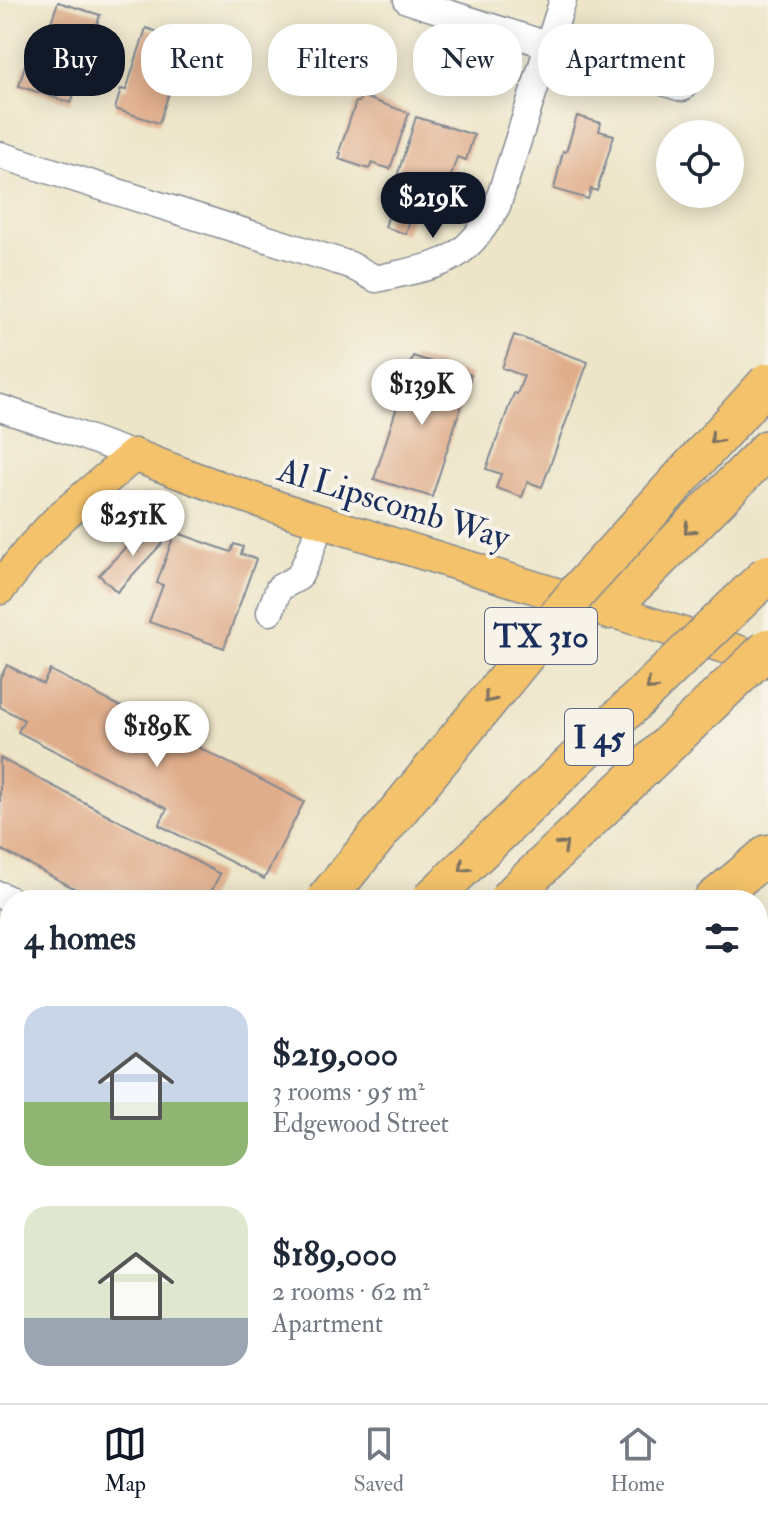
<!DOCTYPE html>
<html lang="en">
<head>
<meta charset="utf-8">
<style>
	:root { --surface:#fff; --page:#f6f6f7; --text:#1f2937; --muted:#747a83; --line:#e0e1e3; --accent:#111827 }
	body { margin:0; font-family:"IM FELL Double Pica",serif; background:var(--page); color:var(--text); height:100vh; display:flex; flex-direction:column; font-size:30px; white-space:nowrap }
	* { box-sizing:border-box; margin:0 }
	p { font-size:26px; color:var(--muted) }
	.icon { flex:none; width:44px; height:44px; fill:none; stroke:currentColor; stroke-width:2; stroke-linecap:round; stroke-linejoin:round }
	.map { position:relative; flex:1; overflow:hidden }
	.details { position:absolute; left:0px; top:890px; width:768px; height:514px; display:flex; flex-direction:column; background:var(--surface); border-radius:32px 32px 0 0; box-shadow:0 4px 20px #0003 }
	.details>* { flex:none }
	.banner { position:absolute; left:24px; top:24px; width:720px; height:72px; display:flex; gap:16px }
	.buttons { position:absolute; left:656px; top:120px; display:grid; gap:16px }
	.buttons a { display:grid; place-items:center; width:88px; height:88px; border-radius:50%; background:var(--surface); box-shadow:0 4px 20px #0003; font-size:40px }
	.price { position:absolute; translate:-50% -68px; padding:0 18px; border-radius:28px; background:#fff; color:#222; font-size:26px; line-height:52px; filter:drop-shadow(0 2px 4px #0008) }
	.price::after { content:''; position:absolute; left:50%; top:48px; width:24px; height:18px; margin-left:-12px; background:inherit; clip-path:polygon(0 0,100% 0,50% 100%) }
	.price.selected { background:var(--accent); color:#fff }
	ul { padding:0; list-style:none }
	li { display:flex; align-items:center; gap:24px; height:200px; padding:0 24px }
	li span { display:grid; place-items:center; flex:none; width:224px; height:160px; border-radius:24px; color:#555 }
	li>.icon { margin-inline-start:auto }
	span .icon { width:96px; height:96px; fill:#fffc; stroke-width:1 }
	li b { font-size:34px }
	h2 { display:flex; justify-content:space-between; align-items:center; height:96px; padding:0 24px; font-size:34px }
	.chip { padding:0 28px; border-radius:32px; background:var(--surface); box-shadow:0 4px 20px #0003; font-size:28px; line-height:72px }
	.chip.selected { background:var(--accent); color:#fff }
	.menu { display:flex; justify-content:space-around; align-items:center; height:112px; border-top:2px solid var(--line); background:var(--surface); font-size:22px; color:var(--muted) }
	.menu a { display:grid; justify-items:center; gap:4px }
	.menu .selected { color:var(--accent) }
	.map>svg:first-child { display:block }
	.building { fill:#e0ad8b }
	.lines { fill:none; stroke-linecap:round; stroke-linejoin:round }
	.minor-casing { stroke:#848a93; stroke-width:29 }
	.major-casing { stroke:#848a93; stroke-width:35 }
	.highway-casing { stroke:#848a93; stroke-width:41 }
	.minor { stroke:#fff; stroke-width:26 }
	.major { stroke:#f3c26a; stroke-width:32 }
	.highway { stroke:#f3c26a; stroke-width:38 }
	.highway-bridge-casing { stroke:#848a93; stroke-width:41; stroke-linecap:butt }
	.highway-bridge { stroke:#f3c26a; stroke-width:38 }
	.oneway { stroke:#7c7163 }
	.labels { text-anchor:middle; stroke-width:8; stroke-linejoin:round; paint-order:stroke }
	.shield { fill:#f7f3e8; stroke:#5d6a87; stroke-width:2 }
	.shield-label { font-size:32px; font-weight:bold; fill:#1b2f5e }
	.street-label { font-size:34px; fill:#1b2f5e; stroke:#f7f3e8 }
</style>
</head>
<body>
<div class="map">
<svg width="768" height="1403" viewBox="0 0 768 1403">
	<rect width="100%" height="100%" fill="#f7f3e8"/>
	<filter id="ink" filterUnits="userSpaceOnUse"><feTurbulence type="fractalNoise" baseFrequency=".0125" numOctaves="2"/><feDisplacementMap in="SourceGraphic" scale="16" xChannelSelector="R" yChannelSelector="G"/><feConvolveMatrix kernelMatrix="1 2 1 2 8 2 1 2 1" color-interpolation-filters="sRGB"/></filter>
	<filter id="wash" filterUnits="userSpaceOnUse"><feTurbulence type="fractalNoise" baseFrequency=".006" numOctaves="4" result="noise"/><feDisplacementMap in="SourceGraphic" scale="32" xChannelSelector="R" yChannelSelector="G"/><feGaussianBlur stdDeviation="1.8" result="paint"/><feColorMatrix in="noise" values="0 0 0 0 0 0 0 0 0 0 0 0 0 0 0 0 0 1.4 0 .05"/><feComposite in="paint" operator="in"/></filter>
	<g filter="url(#wash)">
		<rect width="100%" height="100%" fill="#ede5c8"/>
		<g id="blocks">
			<path class="building" d="M58,2L100,15L71,103L19,86L25,65L30,67L35,51L40,53Z
				M146,28L190,43L174,88L171,87L159,123L115,109L121,89L126,90Z
				M361,96L409,113L390,169L372,163L369,169L339,159L341,153L339,152L356,102H359Z
				M577,116L601,123L599,131L614,135L597,191L591,189L588,199L554,189L563,151L566,152Z
				M416,117L474,135L466,160L457,157L442,204L417,197L406,234L385,227L397,190L393,189Z
				M514,335L588,362L542,487L528,482L522,497L496,488L501,474L486,469L514,393L517,394L524,376L502,368Z
				M413,356L471,375L432,497L374,479Z
				M149,523L166,539L117,592L99,575Z
				M175,532L231,552L234,544L243,547L241,554L256,559L224,648L149,622L163,585L157,583Z
				M7,665L43,684L50,670L304,802L264,879L159,825L167,809L18,732L24,720L0,707V678Z
				M0,758L220,874L207,900H96L0,849Z
				M768,941V1010L758,1004V949Z
				M0,992L10,997V1070L0,1065Z"/>
		</g>
	</g>
	<g filter="url(#ink)">
		<use href="#blocks" fill-opacity="0" stroke="#848a93" stroke-width="2"/>
		<g class="lines">
			<g class="minor-casing">
				<path id="minor" d="M407,0L682,88
					M0,155L350,265L376,279C440,264 462,267 497,206L563,0
					M0,408L63,429L134,455
					M270,612L279,588L299,577L308,558L321,522
					M0,895L10,900
					M758,1066L768,1047
					M0,1113L10,1104"/>
			</g>
			<g class="major-casing">
				<path id="major" d="M0,588L30,550L60,518L134,455C241,498 351,531 461,565C564,596 666,628 768,661
					M758,1229L768,1209
					M758,1338L768,1319
					M670,1403L674,1394
					M724,1403L729,1394"/>
			</g>
			<g class="highway-casing">
				<path id="highway" d="M609,610L768,449
					M713,900L768,854
					M0,1303L10,1294
					M0,1389L10,1379
					M109,1403L119,1394"/>
			</g>
			<use href="#minor" class="minor"/>
			<use href="#major" class="major"/>
			<use href="#highway" class="highway"/>
			<g class="highway-bridge-casing">
				<path id="highway-bridge" d="M325,900L580,589L768,382
					M430,900L768,574
					M507,900L768,648"/>
			</g>
			<use href="#highway-bridge" class="highway-bridge"/>
		</g>
		<defs><path id="oneway-chevron" d="M-2-3.5L2.5 0L-2 3.5" fill="none" stroke-width="1.6" stroke-linecap="round" stroke-linejoin="round" transform="scale(2)"/></defs>
		<g class="oneway">
			<use href="#oneway-chevron" transform="translate(715 439) rotate(132)"/>
			<use href="#oneway-chevron" transform="translate(689 529) rotate(135)"/>
			<use href="#oneway-chevron" transform="translate(651 686) rotate(136)"/>
			<use href="#oneway-chevron" transform="translate(489 698) rotate(129)"/>
			<use href="#oneway-chevron" transform="translate(563 846) rotate(-44)"/>
			<use href="#oneway-chevron" transform="translate(464 867) rotate(136)"/>
		</g>
	</g>
	<g class="labels">
		<g class="shield">
			<rect x="485" y="608" width="112" height="56" rx="6"/>
			<rect x="565" y="709" width="68" height="56" rx="6"/>
		</g>
		<g class="shield-label">
			<text x="541" y="647">TX 310</text>
			<text x="599" y="748">I 45</text>
		</g>
		<g class="street-label">
			<text transform="translate(394 503) rotate(17)" y="12">Al Lipscomb Way</text>
		</g>
	</g>
</svg>
<div class="buttons">
<a><svg class="icon" aria-label="locate" viewBox="0 0 24 24"><circle cx="12" cy="12" r="6"/><path d="M12 2v4M12 18v4M2 12h4M18 12h4"/></svg></a>
</div>
<b class="price selected" style="left:433px;top:240px">$219K</b>
<b class="price" style="left:422px;top:427px">$139K</b>
<b class="price" style="left:133px;top:558px">$251K</b>
<b class="price" style="left:157px;top:769px">$189K</b>
<div class="banner">
<a class="chip selected">Buy</a>
<a class="chip">Rent</a>
<a class="chip">Filters</a>
<a class="chip">New</a>
<a class="chip">Apartment</a>
</div>
<section class="details">
<h2>4 homes<svg class="icon" aria-label="filters" viewBox="0 0 24 24"><path d="M4 7h16M4 17h16"/><circle cx="9" cy="7" r="2"/><circle cx="15" cy="17" r="2"/></svg></h2>
<ul>
<li><span style="background:linear-gradient(#c9d6e8 60%,#8fb573 0)"><svg class="icon" aria-label="home" viewBox="0 0 24 24"><path d="M3 11l9-7 9 7M6 9v11h12V9"/></svg></span><div><b>$219,000</b><p>3 rooms · 95 m²</p><p>Edgewood Street</p></div></li>
<li><span style="background:linear-gradient(#dfe7d0 70%,#9aa5b1 0)"><svg class="icon" aria-label="home" viewBox="0 0 24 24"><path d="M3 11l9-7 9 7M6 9v11h12V9"/></svg></span><div><b>$189,000</b><p>2 rooms · 62 m²</p><p>Apartment</p></div></li>
</ul>
</section>
</div>
<nav class="menu">
<a class="selected"><svg class="icon" aria-label="map" viewBox="0 0 24 24"><path d="M3 6l6-2 6 2 6-2v14l-6 2-6-2-6 2zM9 4v14M15 6v14"/></svg>Map</a>
<a><svg class="icon" aria-label="saved" viewBox="0 0 24 24"><path d="M7 4h10v16l-5-4-5 4z"/></svg>Saved</a>
<a><svg class="icon" aria-label="home" viewBox="0 0 24 24"><path d="M3 11l9-7 9 7M6 9v11h12V9"/></svg>Home</a>
</nav>
</body>
</html>
